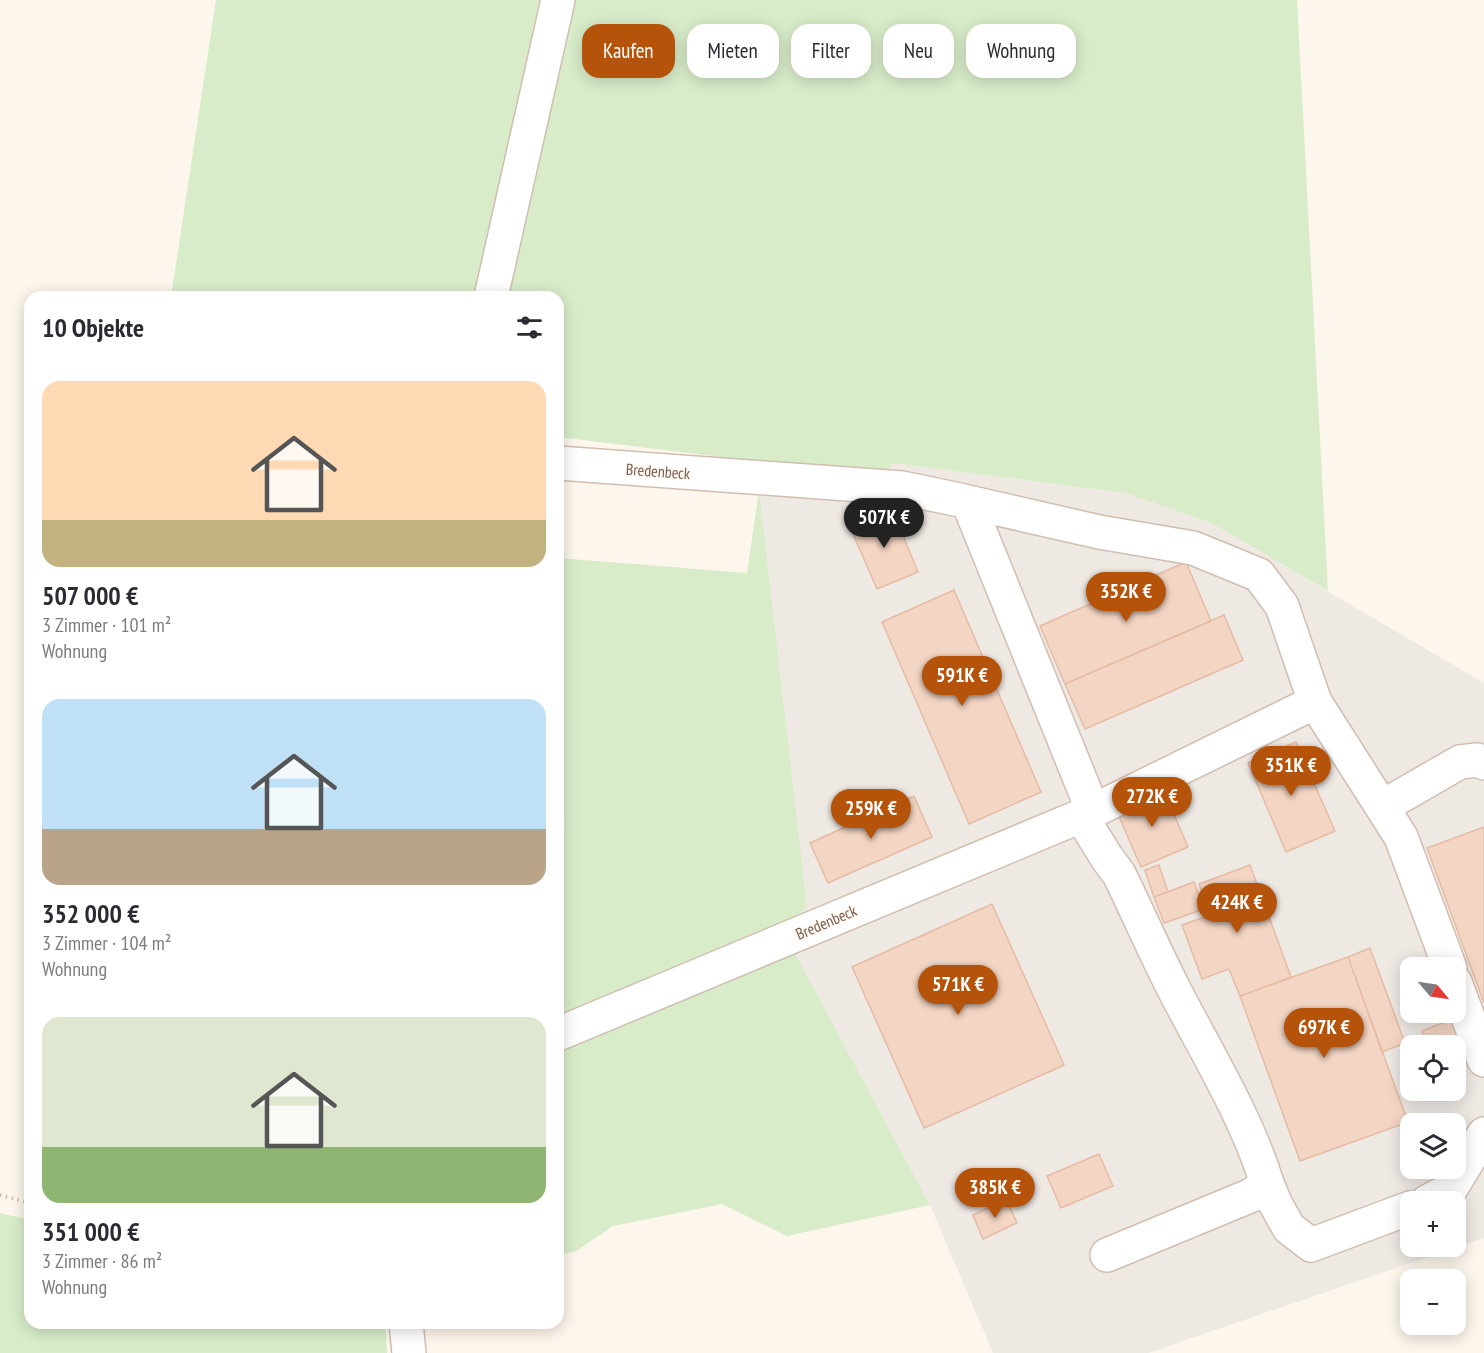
<!DOCTYPE html>
<html lang="de">
<head>
<meta charset="utf-8">
<style>
	:root { --surface:#fff; --page:#f2f2f3; --text:#2b2b33; --muted:#7c7c81; --accent:#b45309 }
	body { margin:0; font-family:"PT Sans Narrow",sans-serif; background:var(--page); color:var(--text); height:100vh; display:flex; flex-direction:column; font-size:22px; white-space:nowrap }
	* { box-sizing:border-box; margin:0 }
	p { font-size:20px; color:var(--muted) }
	.icon { flex:none; width:33px; height:33px; fill:none; stroke:currentColor; stroke-width:2; stroke-linecap:round; stroke-linejoin:round }
	.map { position:relative; flex:1; overflow:hidden }
	.panel { position:absolute; left:24px; top:291px; width:540px; height:1038px; display:flex; flex-direction:column; background:var(--surface); border-radius:18px; box-shadow:0 3px 15px #0003 }
	.panel>* { flex:none }
	.hud { position:absolute; left:582px; top:24px; width:570px; height:54px; display:flex; gap:12px }
	.needle { width:39px; rotate:119deg }
	.controls { position:absolute; left:1400px; top:957px; display:grid; gap:12px }
	.controls a { display:grid; place-items:center; width:66px; height:66px; border-radius:12px; background:var(--surface); box-shadow:0 3px 15px #0003; font-size:30px }
	.price { position:absolute; translate:-50% -51px; padding:0 14px; border-radius:21px; background:var(--accent); color:#fff; font-size:20px; line-height:39px; filter:drop-shadow(0 2px 3px #0008) }
	.price::after { content:''; position:absolute; left:50%; top:36px; width:18px; height:14px; margin-left:-9px; background:inherit; clip-path:polygon(0 0,100% 0,50% 100%) }
	.price.on { background:#222; color:#fff }
	ul { padding:0; list-style:none }
	li { display:grid; align-content:center; gap:12px; height:318px; padding:0 18px }
	li span { display:grid; place-items:center; height:186px; border-radius:18px; color:#555 }
	li>.icon { margin-inline-start:auto }
	span .icon { width:108px; height:108px; fill:#fffc; stroke-width:1 }
	li b { font-size:26px }
	h2 { display:flex; justify-content:space-between; align-items:center; height:72px; padding:0 18px; font-size:26px }
	.pill { padding:0 21px; border-radius:18px; background:var(--surface); box-shadow:0 3px 15px #0003; font-size:21px; line-height:54px }
	.pill.on { background:var(--accent); color:#fff }
	.map>svg:first-child { display:block }
	.industrial { fill:#efe9e4; fill-rule:evenodd }
	.green { fill:#d8ecc9 }
	.building { fill:#f3d5c3; stroke:#e6bba3; stroke-width:1.5 }
	.lines { fill:none; stroke-linecap:round; stroke-linejoin:round }
	.minor-casing { stroke:#d1beb0; stroke-width:36 }
	.path { stroke:#d9b8a5; stroke-width:4; stroke-dasharray:1.5 4.5; stroke-linecap:butt }
	.minor { stroke:#fff; stroke-width:33 }
	.labels { text-anchor:middle; stroke-width:4.5; stroke-linejoin:round; paint-order:stroke }
	.street-label { font-size:16px; fill:#7a5c4d; stroke:#fffaf3 }
</style>
</head>
<body>
<div class="map">
<svg width="1484" height="1353" viewBox="0 0 1484 1353">
	<rect width="100%" height="100%" fill="#fdf6ec"/>
	<path class="industrial" d="M893,463L1125,493L1211,523L1484,683V1238L1148,1353H993L930,1205L782,929L759,491L884,477ZM1410,968H1455V1012H1410ZM1410,1046H1455V1090H1410ZM1410,1124H1455V1168H1410ZM1410,1202H1455V1246H1410Z"/>
	<path class="green" d="M216,0H545L475,297H171Z
		M571,0H1297L1328,591L1211,523L1125,493L893,463L884,477L558,437V297H500Z
		M759,491L807,907L782,929L930,1205L787,1236L722,1204L613,1226L575,1252L558,1254V558L747,573Z
		M0,1213L30,1220V1323H385L387,1353H0Z"/>
	<path class="building" d="M892,509L918,572L877,589L850,527Z
		M1186,562L1211,621L1065,684L1040,626Z
		M954,590L1041,792L969,824L882,622Z
		M1224,615L1243,660L1085,729L1065,684Z
		M1296,742L1335,831L1286,852L1248,763Z
		M1163,789L1188,847L1141,867L1116,810Z
		M914,796L932,837L828,883L810,843Z
		M1484,827V1003L1427,848Z
		M1159,865L1168,892L1154,897L1145,870Z
		M1250,865L1291,977L1240,996L1229,969L1202,979L1182,925L1210,915L1199,884Z
		M1194,882L1204,909L1164,923L1154,897Z
		M992,904L1064,1065L924,1128L852,967Z
		M1370,948L1405,1043L1382,1052L1348,957Z
		M1348,957L1408,1122L1300,1161L1240,996Z
		M1455,1018L1468,1051L1455,1056V1046H1427L1422,1031Z
		M1099,1154L1113,1186L1061,1208L1047,1176Z
		M1006,1199L1017,1223L983,1239L973,1215Z"/>
	<g class="lines">
		<g class="minor-casing">
			<path id="minor" d="M491,297L558,0
				M558,463L902,488L955,499L1099,532L1193,548L1259,575L1282,606L1315,702L1093,811L558,1034
				M968,502L1093,811
				M1315,702L1401,837L1450,968
				M1382,807L1460,762L1477,760L1484,763
				M1081,816L1107,858L1119,874C1139,915 1157,957 1178,997C1210,1058 1246,1117 1267,1183L1252,1195L1107,1255
				M1455,982L1484,1060
				M1267,1183L1275,1203L1289,1228L1311,1245L1410,1208
				M1427,1202L1450,1190L1484,1134
				M406,1323L409,1353"/>
		</g>
		<path class="path" d="M0,1195L30,1203"/>
		<use href="#minor" class="minor"/>
	</g>
	<g class="labels">
		<g class="street-label">
			<text transform="translate(658 471) rotate(4)" y="6">Bredenbeck</text>
			<text transform="translate(826 922) rotate(-23)" y="6">Bredenbeck</text>
		</g>
	</g>
</svg>
<div class="controls">
<a><svg class="needle" viewBox="-14 -14 28 28"><path d="M0-13l5 13h-10z" fill="#e53935"/><path d="M0 13l5-13h-10z" fill="#7c7c81"/></svg></a>
<a><svg class="icon" aria-label="locate" viewBox="0 0 24 24"><circle cx="12" cy="12" r="6"/><path d="M12 2v4M12 18v4M2 12h4M18 12h4"/></svg></a>
<a><svg class="icon" aria-label="layers" viewBox="0 0 24 24"><path d="M12 4l9 5-9 5-9-5zM3 14l9 5 9-5"/></svg></a>
<a>+</a>
<a>−</a>
</div>
<b class="price on" style="left:884px;top:549px">507K €</b>
<b class="price" style="left:1126px;top:623px">352K €</b>
<b class="price" style="left:962px;top:707px">591K €</b>
<b class="price" style="left:1291px;top:797px">351K €</b>
<b class="price" style="left:1152px;top:828px">272K €</b>
<b class="price" style="left:871px;top:840px">259K €</b>
<b class="price" style="left:1237px;top:934px">424K €</b>
<b class="price" style="left:958px;top:1016px">571K €</b>
<b class="price" style="left:1324px;top:1059px">697K €</b>
<b class="price" style="left:995px;top:1219px">385K €</b>
<div class="hud">
<a class="pill on">Kaufen</a>
<a class="pill">Mieten</a>
<a class="pill">Filter</a>
<a class="pill">Neu</a>
<a class="pill">Wohnung</a>
</div>
<section class="panel">
<h2>10 Objekte<svg class="icon" aria-label="filters" viewBox="0 0 24 24"><path d="M4 7h16M4 17h16"/><circle cx="9" cy="7" r="2"/><circle cx="15" cy="17" r="2"/></svg></h2>
<ul>
<li><span style="background:linear-gradient(#ffd9b3 75%,#c2b280 0)"><svg class="icon" aria-label="home" viewBox="0 0 24 24"><path d="M3 11l9-7 9 7M6 9v11h12V9"/></svg></span><div><b>507 000 €</b><p>3 Zimmer · 101 m²</p><p>Wohnung</p></div></li>
<li><span style="background:linear-gradient(#bfe0f5 70%,#b9a48a 0)"><svg class="icon" aria-label="home" viewBox="0 0 24 24"><path d="M3 11l9-7 9 7M6 9v11h12V9"/></svg></span><div><b>352 000 €</b><p>3 Zimmer · 104 m²</p><p>Wohnung</p></div></li>
<li><span style="background:linear-gradient(#dfe7d0 70%,#8fb573 0)"><svg class="icon" aria-label="home" viewBox="0 0 24 24"><path d="M3 11l9-7 9 7M6 9v11h12V9"/></svg></span><div><b>351 000 €</b><p>3 Zimmer · 86 m²</p><p>Wohnung</p></div></li>
</ul>
</section>
</div>
</body>
</html>
